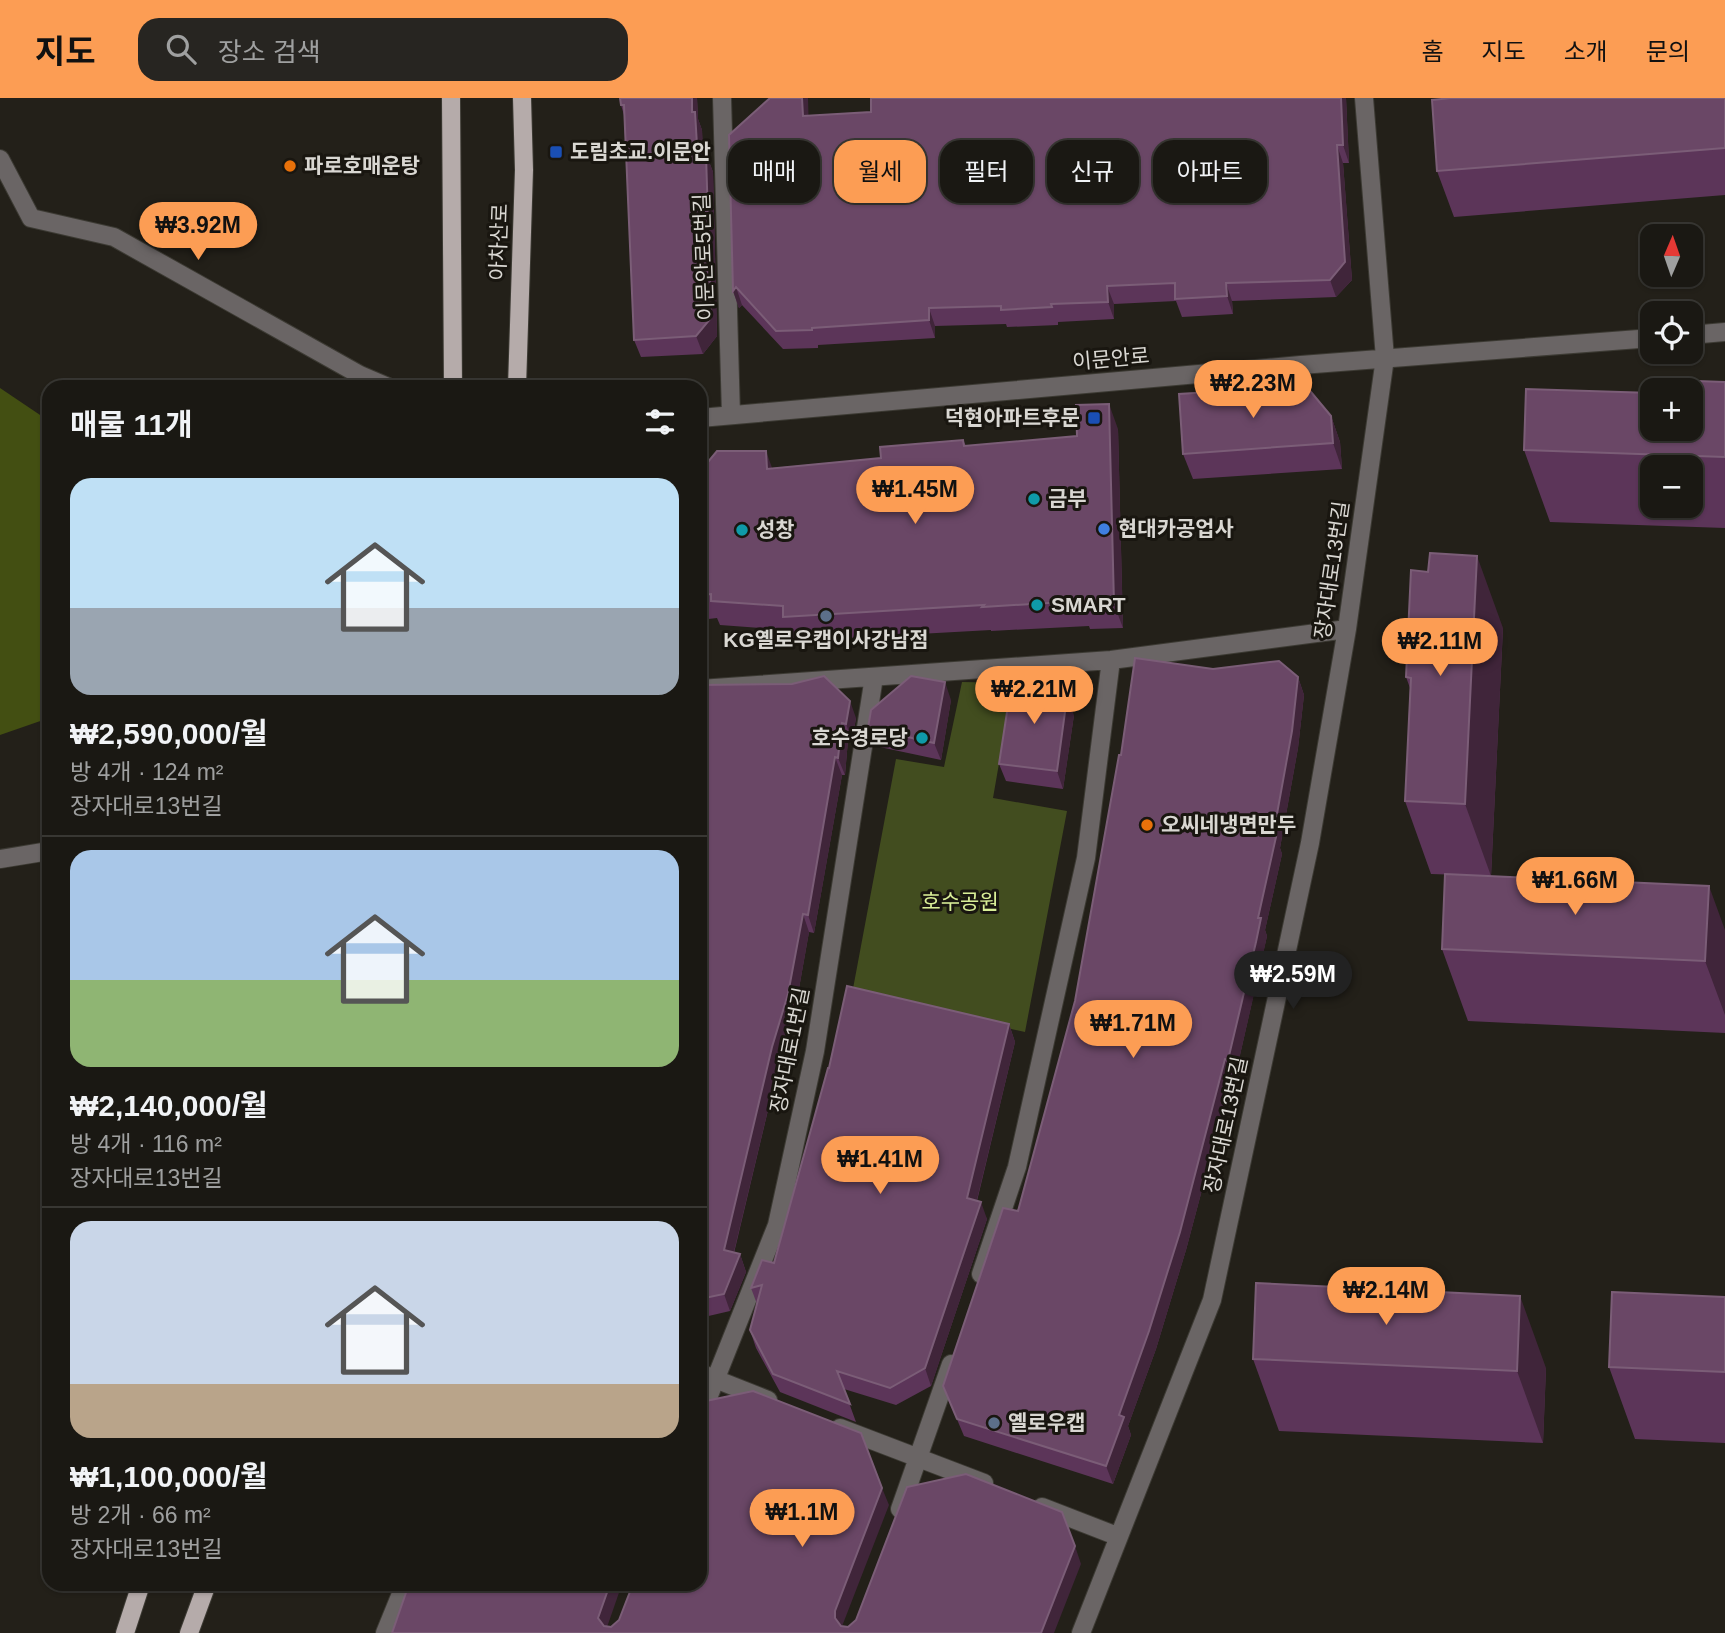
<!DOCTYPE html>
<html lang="ko">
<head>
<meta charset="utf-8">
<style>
	:root { --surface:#1a1813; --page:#272521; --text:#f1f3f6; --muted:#9fa0a0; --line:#383733; --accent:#fc9d54 }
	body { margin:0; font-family:Arial,"Noto Sans KR",sans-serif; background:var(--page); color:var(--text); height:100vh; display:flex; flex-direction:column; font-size:26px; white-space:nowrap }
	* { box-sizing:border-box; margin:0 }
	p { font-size:23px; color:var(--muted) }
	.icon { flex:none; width:38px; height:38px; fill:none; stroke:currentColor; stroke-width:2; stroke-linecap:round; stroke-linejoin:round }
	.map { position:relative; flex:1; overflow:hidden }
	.details { position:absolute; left:42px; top:282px; width:665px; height:1211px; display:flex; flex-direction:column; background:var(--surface); border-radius:21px; box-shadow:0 2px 5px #0004,0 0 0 2px var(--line) }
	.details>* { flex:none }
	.hud { position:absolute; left:728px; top:42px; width:665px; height:63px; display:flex; gap:14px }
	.needle { width:46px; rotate:2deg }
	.tools { position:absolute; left:1640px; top:126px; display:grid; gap:14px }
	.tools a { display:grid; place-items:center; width:63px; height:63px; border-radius:14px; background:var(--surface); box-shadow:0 2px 5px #0004,0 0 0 2px var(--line); font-size:35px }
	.price { position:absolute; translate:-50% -60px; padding:0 16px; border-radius:24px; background:var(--accent); color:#111; font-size:23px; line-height:46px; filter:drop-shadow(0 2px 4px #0008) }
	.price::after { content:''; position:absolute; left:50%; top:42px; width:21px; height:16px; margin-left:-10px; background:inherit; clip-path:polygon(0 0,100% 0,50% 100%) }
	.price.current { background:#222; color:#fff }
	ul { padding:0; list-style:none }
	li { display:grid; align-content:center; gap:14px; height:371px; padding:0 28px }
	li+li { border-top:2px solid var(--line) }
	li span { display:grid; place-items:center; height:217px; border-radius:21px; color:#555 }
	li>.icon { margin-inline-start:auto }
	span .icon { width:126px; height:126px; fill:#fffc; stroke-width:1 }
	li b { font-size:30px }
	h2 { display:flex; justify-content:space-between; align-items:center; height:84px; padding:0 28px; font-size:30px }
	.chip { padding:0 24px; border-radius:21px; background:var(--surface); box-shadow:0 2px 5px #0004,0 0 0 2px var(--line); font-size:24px; line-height:63px }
	.chip.current { background:var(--accent); color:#111 }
	header { display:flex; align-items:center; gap:42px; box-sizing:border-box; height:98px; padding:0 35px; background:var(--accent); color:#111 }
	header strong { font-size:33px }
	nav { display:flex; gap:38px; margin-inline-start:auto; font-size:24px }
	.search { width:490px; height:63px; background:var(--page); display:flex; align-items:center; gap:18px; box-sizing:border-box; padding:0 24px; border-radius:21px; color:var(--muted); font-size:26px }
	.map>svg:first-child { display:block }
	.green { fill:#424d1f }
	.forest { fill:#434f12 }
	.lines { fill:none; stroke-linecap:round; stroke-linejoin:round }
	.minor-casing { stroke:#3c3a33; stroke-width:20 }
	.major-casing { stroke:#3c3a33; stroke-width:20 }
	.minor { stroke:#6a6565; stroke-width:18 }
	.major { stroke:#b5abaa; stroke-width:18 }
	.wall { fill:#5c3559; fill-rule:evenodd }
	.shaded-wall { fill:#40253a }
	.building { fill:#6a4766; stroke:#7b5d77; stroke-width:2 }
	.transit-dot { fill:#1a4fb4; stroke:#191610; stroke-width:2.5 }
	.food-dot { fill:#e8710a; stroke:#191610; stroke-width:2.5 }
	.culture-dot { fill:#0f9aa8; stroke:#191610; stroke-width:2.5 }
	.shop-dot { fill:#3f7fe0; stroke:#191610; stroke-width:2.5 }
	.service-dot { fill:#5c6f8a; stroke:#191610; stroke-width:2.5 }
	.labels { text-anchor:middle; stroke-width:6; stroke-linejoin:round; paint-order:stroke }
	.poi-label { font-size:21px; font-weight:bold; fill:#d9d7d2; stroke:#191610; text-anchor:start }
	.street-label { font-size:21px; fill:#d9d7d2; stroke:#191610 }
	.park-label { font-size:21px; fill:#d9ef97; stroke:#191610 }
</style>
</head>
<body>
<header>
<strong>지도</strong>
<div class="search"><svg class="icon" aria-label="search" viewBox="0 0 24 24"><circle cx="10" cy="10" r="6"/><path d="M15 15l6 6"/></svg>장소 검색</div>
<nav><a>홈</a><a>지도</a><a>소개</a><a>문의</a></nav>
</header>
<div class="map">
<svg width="1725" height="1535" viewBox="0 0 1725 1535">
	<rect width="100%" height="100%" fill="#232019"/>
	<path class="green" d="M962,584L1013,585L993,700L1067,713L1025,934L852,896L896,661L944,669Z"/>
	<path class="forest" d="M0,290L49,323V620L0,637Z"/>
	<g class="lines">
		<g class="minor-casing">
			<path id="minor" d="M722,0L731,317
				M0,61L31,120L114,139L360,277L388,289
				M1690,237L1725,234
				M700,320L1301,267L1652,240
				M700,591L1111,562L1347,531
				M0,761L49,753
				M981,1176L1017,1069L1086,760L1111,562
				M700,1275L768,1302
				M700,1320L777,1127L815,953L874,579
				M840,1330L984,1385
				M1042,1409L1117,1438
				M900,1411L951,1266
				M385,1535L405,1486
				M1081,1535L1212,1202L1310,745L1347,531L1385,260L1364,0"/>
		</g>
		<g class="major-casing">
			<path id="major" d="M451,0L453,289
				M517,289L524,72L522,0
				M125,1535L141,1486
				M189,1535L207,1486"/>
		</g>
		<use href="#minor" class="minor"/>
		<use href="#major" class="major"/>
	</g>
	<path class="wall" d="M620,0H697L698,21L702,32L703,59L706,56L713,74L717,238L703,256L641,259L634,242L624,17L621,7Z
		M1346,0L1349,65H1343L1352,182L1336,199L1232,203L1233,216L1182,219L1176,203L1114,206V221L1058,224V227L1007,229L1006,226L935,228V240L818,247V250L783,251L742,207L739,210L733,193L808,18Z
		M1725,0V97L1454,119L1437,73Z
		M1725,284V430L1550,424L1524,352L1652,331ZM1652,369H1690V408H1652Z
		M1331,318L1340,344L1342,371L1193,381L1183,356Z
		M1118,331L1123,530L1090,531L1089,528L991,533V532L792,543L788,532L720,527L717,520L700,522V389L772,370L881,360L963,342L966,348L1077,338Z
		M1503,530L1491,778L1431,776L1405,703L1410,590L1406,579Z
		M1213,571L1298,579L1304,597L1298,650L1280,750L1282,756L1265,832L1267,838L1235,979H1232L1186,1152L1156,1251L1128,1328L1131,1337L1113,1386L964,1338L943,1288L1018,1113L1075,903L1121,657Z
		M700,587L856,620L852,643L848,642L845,677H842L814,835L809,834L795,913L779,966L734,1155L740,1156L746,1174L730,1213L700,1220Z
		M951,602L941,662L875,648L868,630Z
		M1074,617L1063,691L1006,683L999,666Z
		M1725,832V935L1468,923L1442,851Z
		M1009,926L1015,944L977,1103L987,1121L931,1288L896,1307L844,1291L856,1324L780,1294L756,1250L750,1232L757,1206L751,1190L774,1165L829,970Z
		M1725,1199V1345L1635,1341L1609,1269Z
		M1253,1261L1546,1270L1543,1345L1279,1333Z"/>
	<path class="shaded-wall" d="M692,0H697L698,21L702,32L704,81L698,64Z
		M802,0H808L809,35L803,18Z
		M1341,0H1346L1349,65L1343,47Z
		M1337,47L1343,65L1352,182L1336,199L1330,182Z
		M706,56L713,74L717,238L703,256L696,238Z
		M1226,185L1232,203L1233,216L1227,198Z
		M1107,188L1114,206V221L1108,204Z
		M736,189L742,207L739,210L733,193Z
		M929,210L935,228V240L929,222Z
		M1109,306L1118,331L1123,530L1114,506Z
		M1331,318L1340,344L1342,371L1333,345Z
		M766,353L775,378L767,371Z
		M1477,458L1503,530L1491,778L1465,706Z
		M1298,579L1304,597L1298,650L1280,750L1282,756L1265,832L1267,838L1262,861L1235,979L1228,962L1258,820L1273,738Z
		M945,584L951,602L941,662L934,645Z
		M1067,599L1074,617L1063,691L1057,673Z
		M850,603L856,620L852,643L846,626Z
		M842,625L848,642L845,677L838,660Z
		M835,659L842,677L814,835L808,817Z
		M1709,788L1725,832V917L1705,863Z
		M803,816L809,834L795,913L779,966L730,1170L724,1152Z
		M1009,926L1015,944L973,1118L967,1100Z
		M1225,961L1232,979L1186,1152L1156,1251L1128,1328L1131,1337L1113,1386L1106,1368L1119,1317Z
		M981,1104L987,1121L931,1288L925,1270Z
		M740,1156L746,1174L730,1213L724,1196Z
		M1520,1198L1546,1270L1543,1345L1517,1273Z
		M882,1390L889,1407L841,1531L835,1520V1513Z
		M1075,1448L1081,1466L1054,1535H1041Z
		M610,1486H622L605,1535L598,1520Z"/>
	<path class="building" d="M620,0H692V14H695L698,64L706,56L711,220L696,238L634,242L624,7H621Z
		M770,0H802L803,18L871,14V0H1341L1343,47H1337L1345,164L1330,182L1226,185L1227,198L1175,201V185L1107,188L1108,204L1051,206L1052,209L1001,212V208L929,210V222L812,230V232L776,233L736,189L733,193L729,37Z
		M1451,0H1725V50L1437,73L1432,2Z
		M1669,282L1725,284V359L1524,352L1526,291L1652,295V331H1690V292H1668Z
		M1306,288L1331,318L1333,345L1183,356L1179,296Z
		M1109,306L1114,506L1081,507V503L982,509L984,507L783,519V508L711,503V496L700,497V389L703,370L717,353H766L767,371L881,360L880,349L963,342L964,348L1077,338L1076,307Z
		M1430,455L1477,458L1465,706L1405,703L1411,580L1406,579L1411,472L1428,474Z
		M1135,560L1213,571L1279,563L1298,579L1292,633L1273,738L1276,739L1258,820H1261L1256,844L1228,962L1225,961L1180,1134L1149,1233L1119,1317L1124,1319L1106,1368L957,1321L943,1288L1003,1110L1018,1113L1075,903L1119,657H1121Z
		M824,578L850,603L846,626L842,625L838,660L835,659L808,817L803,816L788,896L772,949L724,1152L740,1156L724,1196L700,1201V587L792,586Z
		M911,578L945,584L934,645L868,630L871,612Z
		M1023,584L1057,587L1067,599L1057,673L999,666L1011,588Z
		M1445,776L1709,788L1705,863L1442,851Z
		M847,888L1009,926L967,1100L981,1104L925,1270L890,1290L837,1273L850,1306L773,1276L750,1232L762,1187L751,1190L762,1162L774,1165L828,970H829Z
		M1256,1185L1520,1198L1517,1273L1253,1261Z
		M1612,1194L1725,1199V1274L1609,1269Z
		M753,1293L861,1335L882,1390L835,1513V1520L841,1528L848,1529L856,1522L907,1389L966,1376L1062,1414L1075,1448L1041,1535H392L409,1486H610L598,1520L604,1528L611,1529L619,1522L633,1486H700V1312L706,1303Z"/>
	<g class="transit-dot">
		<rect x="549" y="47" width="14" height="14" rx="3.5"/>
		<rect x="1087" y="313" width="14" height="14" rx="3.5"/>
	</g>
	<g class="food-dot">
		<circle cx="290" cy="68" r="7"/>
		<circle cx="1147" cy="727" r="7"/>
	</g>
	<g class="culture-dot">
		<circle cx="1034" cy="401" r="7"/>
		<circle cx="742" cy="432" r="7"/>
		<circle cx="1037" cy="507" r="7"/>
		<circle cx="922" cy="640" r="7"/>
	</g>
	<circle class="shop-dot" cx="1104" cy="431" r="7"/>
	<g class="service-dot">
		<circle cx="826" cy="518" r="7"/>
		<circle cx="994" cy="1325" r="7"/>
	</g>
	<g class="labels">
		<g class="poi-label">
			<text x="570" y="61">도림초교.이문안</text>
			<text x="304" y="75">파로호매운탕</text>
			<text x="1080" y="327" text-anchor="end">덕현아파트후문</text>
			<text x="1048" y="408">금부</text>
			<text x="1118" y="438">현대카공업사</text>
			<text x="756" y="439">성창</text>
			<text x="1051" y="514">SMART</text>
			<text x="826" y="549" text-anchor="middle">KG옐로우캡이사강남점</text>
			<text x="908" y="647" text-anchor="end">호수경로당</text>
			<text x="1161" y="734">오씨네냉면만두</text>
			<text x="1008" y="1332">옐로우캡</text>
		</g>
		<g class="street-label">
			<text transform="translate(499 144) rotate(-88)" y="7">아차산로</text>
			<text transform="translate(704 159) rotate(-92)" y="7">이문안로5번길</text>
			<text transform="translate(1111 261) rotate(-5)" y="7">이문안로</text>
			<text transform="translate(1332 472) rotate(-82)" y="7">장자대로13번길</text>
			<text transform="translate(790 952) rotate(-79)" y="7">장자대로1번길</text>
			<text transform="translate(1226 1027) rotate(-78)" y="7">장자대로13번길</text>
		</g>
		<g class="park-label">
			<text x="960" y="811">호수공원</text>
		</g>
	</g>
</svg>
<div class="tools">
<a><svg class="needle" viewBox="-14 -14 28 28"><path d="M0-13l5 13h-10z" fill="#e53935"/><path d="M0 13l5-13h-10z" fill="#9fa0a0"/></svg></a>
<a><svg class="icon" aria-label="locate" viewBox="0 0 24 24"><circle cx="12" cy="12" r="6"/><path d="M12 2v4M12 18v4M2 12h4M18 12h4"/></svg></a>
<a>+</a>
<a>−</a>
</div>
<b class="price" style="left:198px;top:164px">₩3.92M</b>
<b class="price" style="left:1253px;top:322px">₩2.23M</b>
<b class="price" style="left:915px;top:428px">₩1.45M</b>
<b class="price" style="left:1440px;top:580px">₩2.11M</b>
<b class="price" style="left:1034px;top:628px">₩2.21M</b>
<b class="price" style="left:1575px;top:819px">₩1.66M</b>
<b class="price current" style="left:1293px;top:913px">₩2.59M</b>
<b class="price" style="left:1133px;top:962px">₩1.71M</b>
<b class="price" style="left:880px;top:1098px">₩1.41M</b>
<b class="price" style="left:1386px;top:1229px">₩2.14M</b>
<b class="price" style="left:802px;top:1451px">₩1.1M</b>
<div class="hud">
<a class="chip">매매</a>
<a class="chip current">월세</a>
<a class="chip">필터</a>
<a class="chip">신규</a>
<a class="chip">아파트</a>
</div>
<section class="details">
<h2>매물 11개<svg class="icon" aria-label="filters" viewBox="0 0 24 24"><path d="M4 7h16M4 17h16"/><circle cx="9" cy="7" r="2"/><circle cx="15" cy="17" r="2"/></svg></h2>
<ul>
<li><span style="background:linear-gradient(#bfe0f5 60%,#9aa5b1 0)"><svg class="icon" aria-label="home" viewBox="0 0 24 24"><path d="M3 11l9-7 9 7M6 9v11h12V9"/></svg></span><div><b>₩2,590,000/월</b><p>방 4개 · 124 m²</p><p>장자대로13번길</p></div></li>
<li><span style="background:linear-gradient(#a9c7e8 60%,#8fb573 0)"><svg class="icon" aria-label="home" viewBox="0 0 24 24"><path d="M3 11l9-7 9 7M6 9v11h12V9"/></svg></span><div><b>₩2,140,000/월</b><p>방 4개 · 116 m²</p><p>장자대로13번길</p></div></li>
<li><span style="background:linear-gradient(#c9d6e8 75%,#b9a48a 0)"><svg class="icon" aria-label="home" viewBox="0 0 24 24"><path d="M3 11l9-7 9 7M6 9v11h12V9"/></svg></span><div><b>₩1,100,000/월</b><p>방 2개 · 66 m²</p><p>장자대로13번길</p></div></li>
</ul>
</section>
</div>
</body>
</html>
